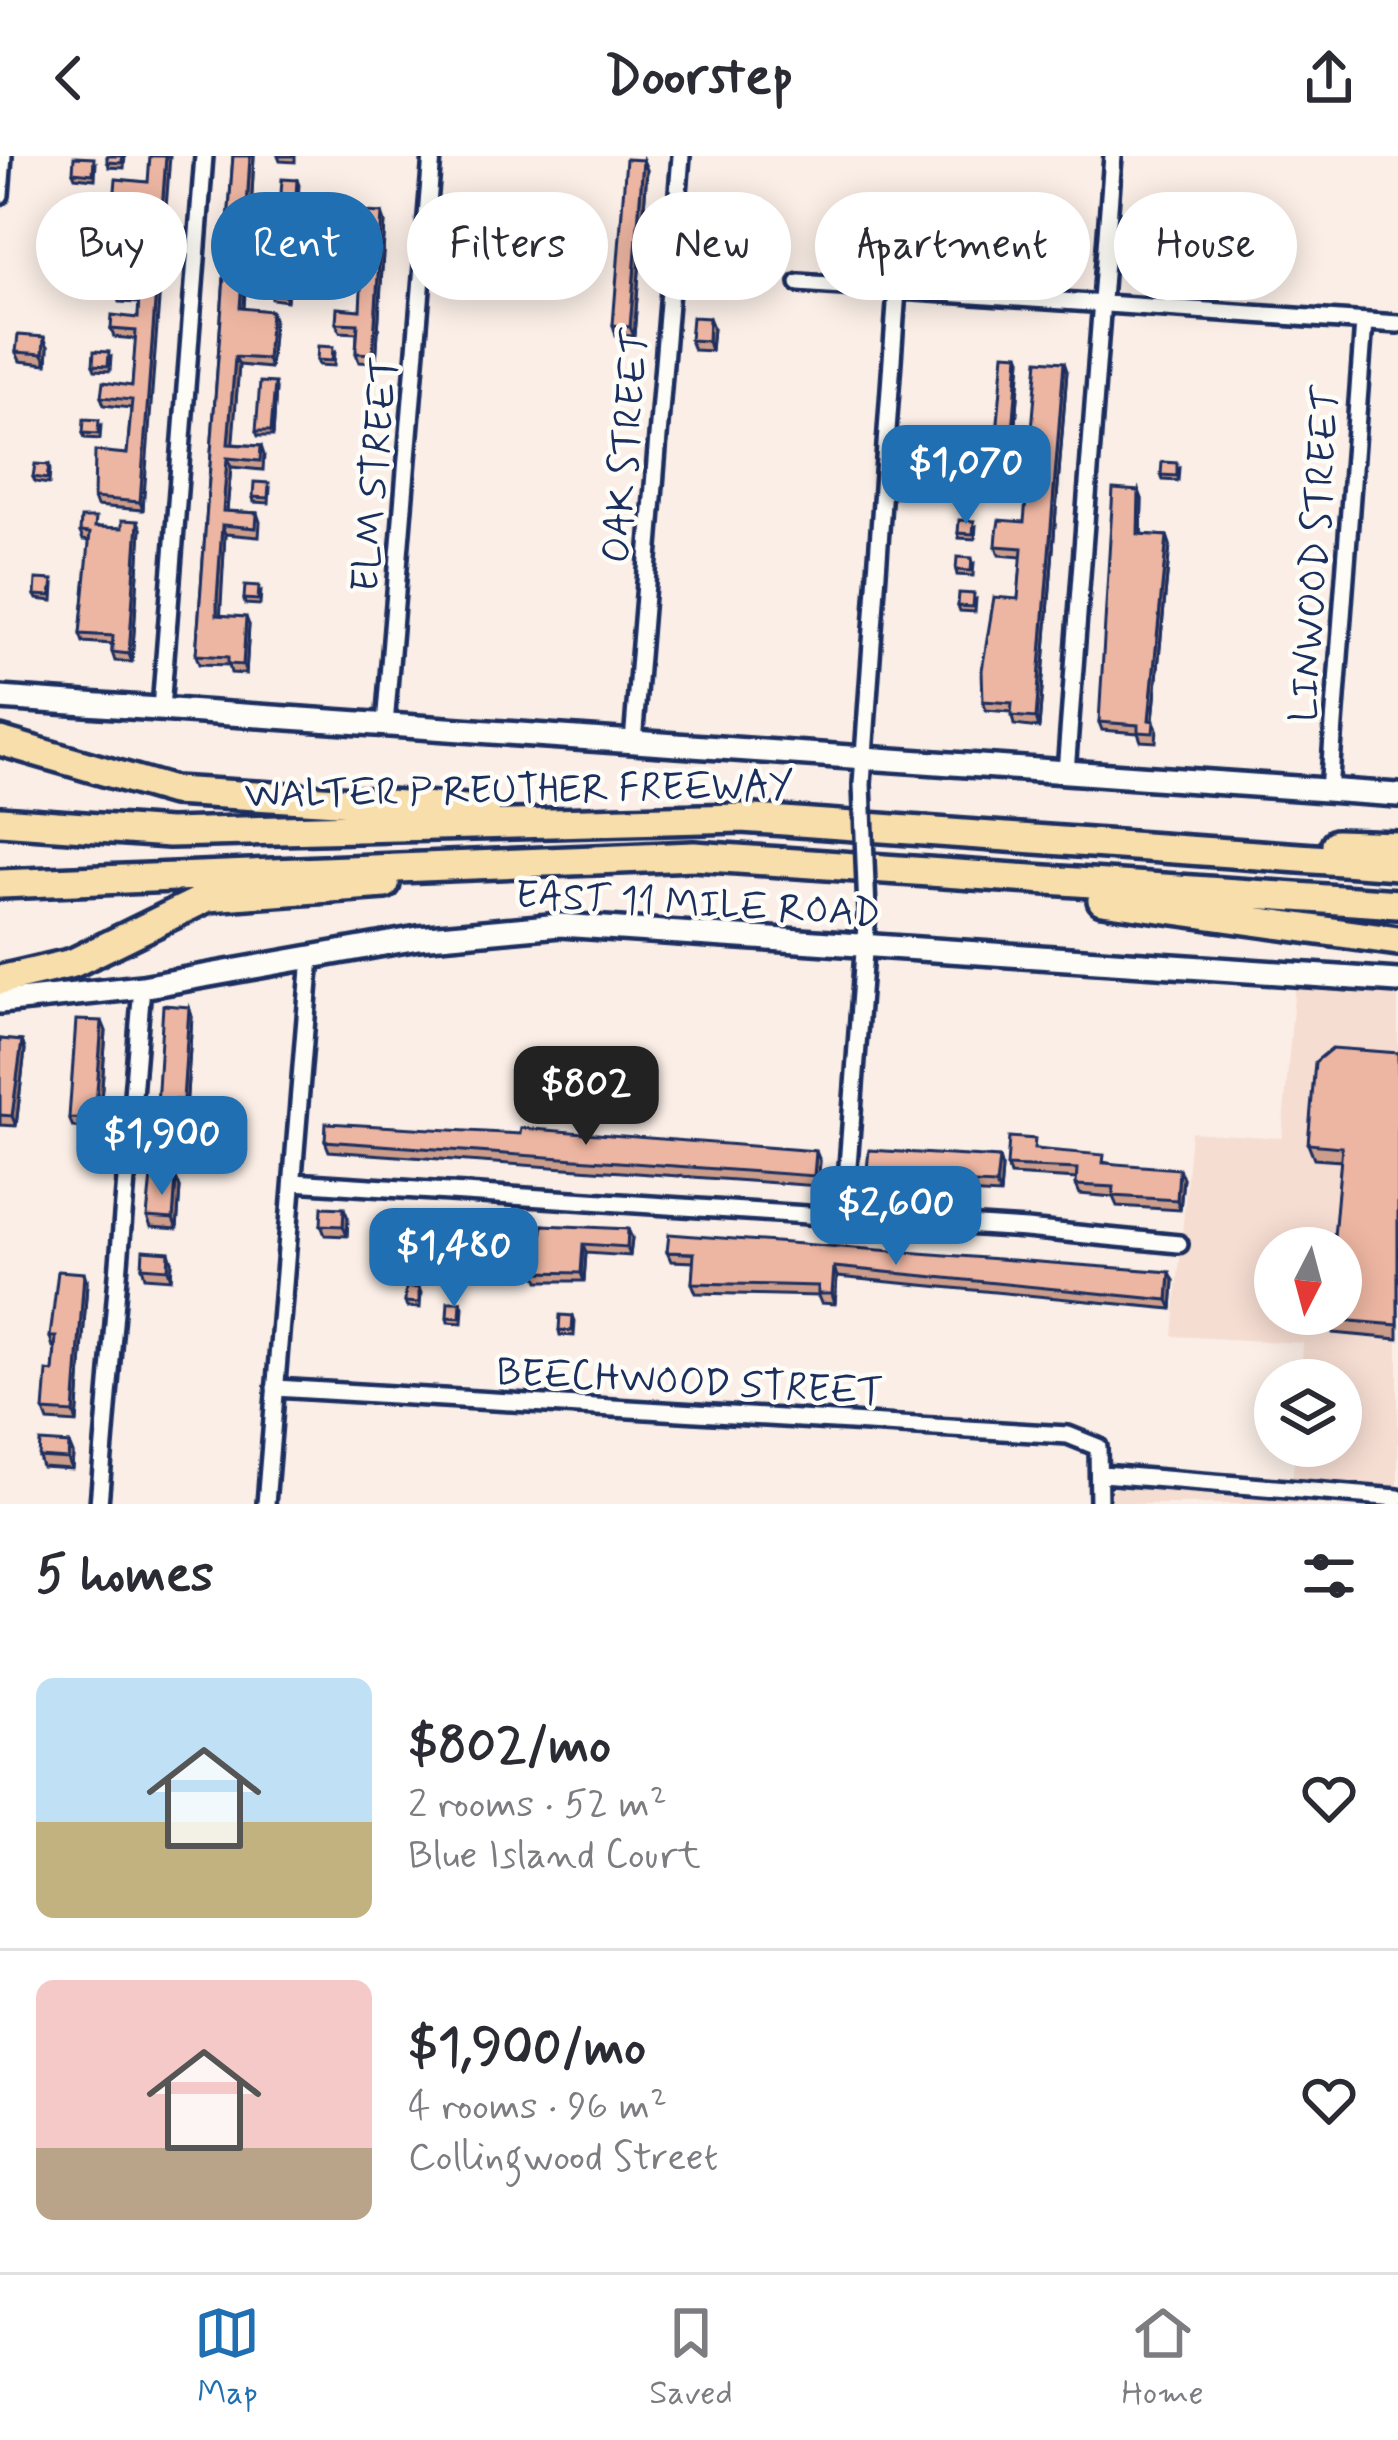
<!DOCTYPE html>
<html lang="en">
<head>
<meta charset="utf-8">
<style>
	:root { --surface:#fff; --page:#f7f7f7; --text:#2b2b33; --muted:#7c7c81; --line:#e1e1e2; --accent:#1f6fb2 }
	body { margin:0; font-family:Mynerve,sans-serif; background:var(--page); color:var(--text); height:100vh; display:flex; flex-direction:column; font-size:45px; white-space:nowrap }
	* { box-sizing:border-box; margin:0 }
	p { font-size:39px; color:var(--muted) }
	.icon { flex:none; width:66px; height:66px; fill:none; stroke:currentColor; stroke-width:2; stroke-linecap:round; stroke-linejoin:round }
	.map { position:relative; height:1348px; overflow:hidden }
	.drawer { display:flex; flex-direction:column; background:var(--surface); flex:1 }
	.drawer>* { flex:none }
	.hud { position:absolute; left:36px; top:36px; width:1326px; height:108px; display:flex; gap:24px }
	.needle { width:78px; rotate:186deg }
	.fabs { position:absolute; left:1254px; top:1071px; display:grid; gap:24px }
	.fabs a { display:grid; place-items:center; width:108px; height:108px; border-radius:50%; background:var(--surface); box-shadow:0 6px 30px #0003; font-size:60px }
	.price { position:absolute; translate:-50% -102px; padding:0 27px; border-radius:24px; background:var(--accent); color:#fff; font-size:39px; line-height:78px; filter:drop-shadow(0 3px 6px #0008) }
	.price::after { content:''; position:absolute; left:50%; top:72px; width:36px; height:27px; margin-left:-18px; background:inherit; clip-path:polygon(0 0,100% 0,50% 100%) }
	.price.current { background:#222; color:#fff }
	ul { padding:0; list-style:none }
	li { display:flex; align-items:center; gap:36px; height:300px; padding:0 36px }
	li+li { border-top:3px solid var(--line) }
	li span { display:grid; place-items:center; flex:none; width:336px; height:240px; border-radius:18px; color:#555 }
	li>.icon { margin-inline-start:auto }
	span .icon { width:144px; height:144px; fill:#fffc; stroke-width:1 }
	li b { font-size:51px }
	h2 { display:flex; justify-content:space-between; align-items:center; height:144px; padding:0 36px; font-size:51px }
	.tag { padding:0 42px; border-radius:54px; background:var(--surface); box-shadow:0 6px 30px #0003; font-size:42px; line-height:108px }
	.tag.current { background:var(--accent); color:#fff }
	header { display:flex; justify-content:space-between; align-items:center; height:156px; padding:0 36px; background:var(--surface); font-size:54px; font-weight:700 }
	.tab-bar { display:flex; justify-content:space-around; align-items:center; height:168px; border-top:3px solid var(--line); background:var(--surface); font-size:33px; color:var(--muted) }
	.tab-bar a { display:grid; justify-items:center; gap:6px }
	.tab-bar .current { color:var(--accent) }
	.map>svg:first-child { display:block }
	.built { fill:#f6ddd2; fill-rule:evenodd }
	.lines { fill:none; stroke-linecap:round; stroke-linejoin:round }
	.street-casing { stroke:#1b2f5e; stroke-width:24 }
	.secondary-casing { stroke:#1b2f5e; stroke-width:30 }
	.highway-casing { stroke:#1b2f5e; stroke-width:36 }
	.street { stroke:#fdfcf7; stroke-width:15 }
	.secondary { stroke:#fdfcf7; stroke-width:21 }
	.highway { stroke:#f8deab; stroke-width:27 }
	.street-bridge-casing { stroke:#1b2f5e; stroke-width:24; stroke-linecap:butt }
	.street-bridge { stroke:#fdfcf7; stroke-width:15 }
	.wall { fill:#cc9d8b; stroke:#1b2f5e; stroke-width:3 }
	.shaded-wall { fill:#a67f71; stroke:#1b2f5e; stroke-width:3 }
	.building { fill:#edb6a2; stroke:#1b2f5e; stroke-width:3 }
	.labels { text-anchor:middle; stroke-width:9; stroke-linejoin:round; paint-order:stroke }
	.street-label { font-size:39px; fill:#1b2f5e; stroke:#fdfcf7 }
</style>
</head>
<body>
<header><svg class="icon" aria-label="back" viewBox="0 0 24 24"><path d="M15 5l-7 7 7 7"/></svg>Doorstep<svg class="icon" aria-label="share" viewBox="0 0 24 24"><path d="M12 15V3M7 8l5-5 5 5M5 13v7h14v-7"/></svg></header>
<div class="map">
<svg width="1398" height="1348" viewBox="0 0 1398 1348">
	<rect width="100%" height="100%" fill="#faeee6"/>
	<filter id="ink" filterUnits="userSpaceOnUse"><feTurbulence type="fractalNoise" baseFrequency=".00833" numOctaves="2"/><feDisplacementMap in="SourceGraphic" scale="24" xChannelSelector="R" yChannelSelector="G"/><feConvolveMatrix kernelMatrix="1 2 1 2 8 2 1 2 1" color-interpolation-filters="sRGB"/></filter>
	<g filter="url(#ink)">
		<path class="built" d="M1295,827L1398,835V1336L1292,1328L1295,1290H1341V1224H1301L1303,1187L1173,1180L1191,976L1282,982ZM1275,1092H1341V1158H1275Z
			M1118,1332L1340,1348H1101L1106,1334Z"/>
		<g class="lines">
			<g class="street-casing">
				<path id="street" d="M0,39L3,0
					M799,127L1398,168
					M161,553L204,0
					M385,569L432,0
					M633,586L681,0
					M1066,616L1113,0
					M862,628L897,134
					M1329,635L1364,166
					M293,1026L1026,1073L1179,1088
					M844,1064L867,756
					M275,1232L1068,1279L1098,1291L1099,1348
					M1102,1318L1398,1342
					M99,1348L142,831
					M266,1348L311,801"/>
			</g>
			<g class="secondary-casing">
				<path id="secondary" d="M0,542L1398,639
					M0,846L142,831L418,782L560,769L1398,825"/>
			</g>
			<g class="highway-casing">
				<path id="highway" d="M0,585L173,635L485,654
					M0,665L169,677L741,662L1398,709
					M1336,688L1398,690
					M0,728L694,700L1398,748
					M1102,744L1398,785
					M0,824L73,807L208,741L385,728"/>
			</g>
			<use href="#street" class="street"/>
			<use href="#secondary" class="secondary"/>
			<use href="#highway" class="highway"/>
			<g class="street-bridge-casing">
				<path id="street-bridge" d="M862,628L867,756"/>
			</g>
			<use href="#street-bridge" class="street-bridge"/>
		</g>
		<path class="wall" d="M107,0H125L124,12L109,11Z
			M233,0H254L251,52L283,63L282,77L249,75L244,153L271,155L274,163L273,178L270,212L239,209L232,288L261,290L264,299L263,314L231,311L227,355L257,357L260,366L259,381L225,378L220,452V459L249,469L246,518L231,517L229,509L199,508L196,499Z
			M278,0H295V6L280,5Z
			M643,4L647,14L634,180L616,179L613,169Z
			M96,7L95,23L75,21L73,16Z
			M297,24L299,29L298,44L283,43L281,38Z
			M148,26L143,354L97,350L94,342L127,298L131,252L104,249L101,241L132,230L136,183L114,181L111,173L138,162L139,147L119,146L116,137L140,127L141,115L112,113L109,104Z
			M75,44L76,49L78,93H63L61,88Z
			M385,66L376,207L359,206L356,197L357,177L340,176L336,167L360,154Z
			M290,96L287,145L272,143L271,138Z
			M709,162L713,172L711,195L694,194L690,184Z
			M48,191L47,208L20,205L16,196Z
			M335,196L334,210L319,209L317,204Z
			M111,201L110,215L95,214L93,209Z
			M1021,203L1013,307L997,306L995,301Z
			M1067,215L1039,572L1014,569L1011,556L986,554L983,545L1018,443L1022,401L999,399L996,390L1024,366Z
			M276,232L273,280H258L256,275Z
			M101,269L100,283L85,282L83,277Z
			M49,309L50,314L49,328L35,326L33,321Z
			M1179,312L1178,325L1163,324L1161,319Z
			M270,332L269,347L254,346L253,341Z
			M1139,335L1142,343L1141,378L1167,380L1170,389L1153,564L1157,573L1156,586L1141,585L1138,577L1102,574L1099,566Z
			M976,370L975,383L959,382L958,377Z
			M99,371L141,373L132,506L115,505L112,496V488L83,486L80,478L90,385L83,384L80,376Z
			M974,407L973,420L957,419L956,414Z
			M54,429L53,445L37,443L35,439Z
			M261,435L260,449L245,448L244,443Z
			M976,443L975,456L960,455L958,450Z
			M189,851L192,861L186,954L176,953V1005L150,1004L147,994L157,950Z
			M106,875L99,973L73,971L69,962Z
			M0,883L22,885L25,894L16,970L0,969Z
			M1398,897V1183L1333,1177L1328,1163L1341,1005L1314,1003L1308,988Z
			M325,985L820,1005L818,1030L329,995Z
			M1038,993L1183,1022L1180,1054L1117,1050L1113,1041L1080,1038L1076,1029L1077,1023L1010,1019L1007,1010Z
			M1002,1012L1000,1039L870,1032L866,1023Z
			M176,1022L180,1032L177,1073L151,1071L147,1061Z
			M348,1062L347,1080L325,1079L321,1069Z
			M503,1067L506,1076L505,1094L493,1093L491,1121L445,1113L442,1104L443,1088L388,1085L384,1076Z
			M543,1069L632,1082L630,1100L586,1097L584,1125H539L535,1116Z
			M667,1096L1174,1125L1172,1153L837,1121L835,1148L821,1147L818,1140L696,1137L692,1127L694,1106L671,1105Z
			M172,1106L171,1123L145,1121L142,1111Z
			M87,1127L77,1267L48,1265L44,1255L53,1216L55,1191H53L50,1181Z
			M419,1132L421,1137L420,1152L407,1151L405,1146Z
			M461,1146L463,1151L462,1167L448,1166L447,1161Z
			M573,1160L575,1165L574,1180L560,1179L559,1174Z
			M69,1288L73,1298L72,1313L42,1311L39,1301Z"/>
		<path class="shaded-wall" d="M166,0H170L143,354L140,346Z
			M250,0H254L251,60L247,51Z
			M643,4L647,14L634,180L630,171Z
			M382,57L385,66L376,207L373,198Z
			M246,66L249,75L243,161L240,152Z
			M288,91L290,96L287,145L285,140Z
			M271,155L274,163L270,212L267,203Z
			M709,162L713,172L711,195L708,185Z
			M44,181L48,191L47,208L43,198Z
			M1019,198L1021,203L1013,307L1011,302Z
			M235,201L239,209L232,297L228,288Z
			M1064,206L1067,215L1039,572L1036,562Z
			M275,227L276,232L273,280L271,275Z
			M227,302L231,311L226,364L223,355Z
			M1139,335L1142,343L1141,386L1138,378Z
			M138,365L141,373L132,506L129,498Z
			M222,369L225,378L220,468L217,459V443Z
			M1167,380L1170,389L1152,573L1149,564Z
			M246,461L249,469L246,518L243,509Z
			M189,851L192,861L186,954L183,944Z
			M102,865L106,875L99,973L95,963Z
			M22,885L25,894L16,970L12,960Z
			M173,944L176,953V1005L172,995Z
			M816,995L820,1005L818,1030L814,1020Z
			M999,1002L1002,1012L1000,1039L996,1029Z
			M1179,1013L1183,1022L1180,1054L1177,1044Z
			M176,1022L180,1032L177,1073L173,1063Z
			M344,1052L348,1062L347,1080L343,1070Z
			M503,1067L506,1076L505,1094L502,1085Z
			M628,1073L632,1082L630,1100L627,1091Z
			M489,1084L493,1093L491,1121L488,1113Z
			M583,1088L586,1097L584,1125L581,1117Z
			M169,1096L172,1106L171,1123L168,1113Z
			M834,1111L837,1121L835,1148L832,1138Z
			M1170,1116L1174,1125L1172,1153L1168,1144Z
			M84,1117L87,1127L77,1267L74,1257Z
			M69,1288L73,1298L72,1313L68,1303Z"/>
		<path class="building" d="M107,0H122V7L107,6Z
			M150,0H166L140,346L94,342L95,295L127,298L132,244L101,241L103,226L132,230L136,175L111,173L112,159L138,162L139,139L116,137L117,125L140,127L141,106L109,104L116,23L148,26Z
			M233,0H250L247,51L280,54L278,68L246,66L240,152L271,155L270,169L267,203L235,201L228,288L261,290L260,305L227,302L223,355L257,357L256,372L222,369L217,443V459L246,461L243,509L228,508V501L196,499Z
			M74,1L94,2L93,18L73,16Z
			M626,3L643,4L630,171L613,169Z
			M282,23L297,24L296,39L281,38Z
			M60,43L75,44L76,88H61Z
			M365,56L382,57L373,198L356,197L358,168L336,167L337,152L360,154Z
			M274,90L288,91L285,140L271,138Z
			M692,161L709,162L708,185L690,184Z
			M18,179L44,181L43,198L16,196Z
			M318,190L333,191L332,205L317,204Z
			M94,195L109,196L108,210L93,209Z
			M1004,197L1019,198L1011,302L995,301Z
			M1038,204L1064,206L1036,562L1011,560L1012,547L983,545L982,514L994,441L1018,443L1022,392L996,390L997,377L999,364L1024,366Z
			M260,226L275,227L271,275H256Z
			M84,263L99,264L98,278L83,277Z
			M1162,306L1177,307V320L1161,319Z
			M35,308L49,309L47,323L33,321Z
			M254,326L269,327L268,342L253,341Z
			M1113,333L1139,335L1138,378L1167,380L1149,564L1154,565L1153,577L1138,576V569L1099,566Z
			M81,362H96L95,371L122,372V364L138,365L129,498L112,496L113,480L80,478L90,377L80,376Z
			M959,364L974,365L973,378L958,377Z
			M957,401L972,402L971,415L956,414Z
			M36,423L53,424L51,440L35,439Z
			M245,429L259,430L258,444L244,443Z
			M959,437L974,438L973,451L958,450Z
			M163,849L189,851L183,944H173L172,995L147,994V949L157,950Z
			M76,864L102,865L95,963L69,962Z
			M0,883L22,885L12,960L0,959Z
			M1332,892L1398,897V1169L1328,1163V1158H1341V1092H1333L1342,991L1308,988L1315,906Z
			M326,967L520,978L521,972L816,995L814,1020L325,985Z
			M1009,981L1035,983L1034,993L1104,999L1103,1007L1179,1013L1177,1044L1113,1040L1114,1031L1076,1029L1077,1013L1007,1010Z
			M869,994L999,1002L996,1029L866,1023Z
			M151,1020L176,1022L173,1063L147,1061Z
			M322,1051L344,1052L343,1070L321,1069Z
			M385,1058L503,1067L502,1085L489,1084L488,1113L442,1104L444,1079L384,1076Z
			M543,1069L628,1073L627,1091L583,1088L581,1117L535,1116Z
			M669,1078L1170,1116L1168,1144L834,1111L832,1138H818V1130L692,1127L694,1097L667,1096Z
			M143,1094L169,1096L168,1113L142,1111Z
			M58,1115L84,1117L74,1257L44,1255L47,1215L53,1216L56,1181H50Z
			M406,1131L419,1132V1147L405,1146Z
			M448,1146H461L460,1162L447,1161Z
			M560,1159L573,1160L572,1175L559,1174Z
			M40,1286L69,1288L68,1303L39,1301Z"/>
	</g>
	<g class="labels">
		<g class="street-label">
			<text transform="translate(624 290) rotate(-85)" y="14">OAK STREET</text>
			<text transform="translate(373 318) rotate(-85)" y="14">ELM STREET</text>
			<text transform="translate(1313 398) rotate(-86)" y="14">LINWOOD STREET</text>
			<text transform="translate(519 632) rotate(-1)" y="14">WALTER P REUTHER FREEWAY</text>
			<text transform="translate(698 746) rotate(3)" y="14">EAST 11 MILE ROAD</text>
			<text transform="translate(690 1224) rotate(3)" y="14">BEECHWOOD STREET</text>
		</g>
	</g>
</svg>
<div class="fabs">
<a><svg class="needle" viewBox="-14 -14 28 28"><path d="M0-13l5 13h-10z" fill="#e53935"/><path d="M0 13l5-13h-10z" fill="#7c7c81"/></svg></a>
<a><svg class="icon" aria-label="layers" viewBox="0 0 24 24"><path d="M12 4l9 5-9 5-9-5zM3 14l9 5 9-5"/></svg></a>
</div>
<b class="price" style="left:966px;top:371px">$1,070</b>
<b class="price current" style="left:586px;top:992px">$802</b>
<b class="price" style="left:162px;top:1042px">$1,900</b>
<b class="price" style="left:896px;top:1112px">$2,600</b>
<b class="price" style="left:454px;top:1154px">$1,480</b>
<div class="hud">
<a class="tag">Buy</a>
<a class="tag current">Rent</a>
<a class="tag">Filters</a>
<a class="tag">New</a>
<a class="tag">Apartment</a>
<a class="tag">House</a>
</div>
</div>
<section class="drawer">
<h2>5 homes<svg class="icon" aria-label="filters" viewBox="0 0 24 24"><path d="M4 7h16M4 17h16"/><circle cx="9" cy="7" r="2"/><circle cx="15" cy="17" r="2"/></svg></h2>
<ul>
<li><span style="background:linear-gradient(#bfe0f5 60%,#c2b280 0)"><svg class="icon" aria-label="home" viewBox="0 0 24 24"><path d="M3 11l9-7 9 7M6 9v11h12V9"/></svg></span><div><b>$802/mo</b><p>2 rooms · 52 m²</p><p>Blue Island Court</p></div><svg class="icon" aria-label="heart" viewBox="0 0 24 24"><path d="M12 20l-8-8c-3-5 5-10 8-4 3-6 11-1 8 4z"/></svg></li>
<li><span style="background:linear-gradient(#f6c9c9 70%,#b9a48a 0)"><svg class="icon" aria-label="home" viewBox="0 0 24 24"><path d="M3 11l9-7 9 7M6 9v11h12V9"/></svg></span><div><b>$1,900/mo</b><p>4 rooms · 96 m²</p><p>Collingwood Street</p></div><svg class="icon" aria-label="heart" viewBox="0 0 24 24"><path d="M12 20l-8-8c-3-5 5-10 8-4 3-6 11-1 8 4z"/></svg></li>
</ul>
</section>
<nav class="tab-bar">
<a class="current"><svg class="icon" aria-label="map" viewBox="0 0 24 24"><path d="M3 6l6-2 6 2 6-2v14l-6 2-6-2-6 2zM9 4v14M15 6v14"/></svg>Map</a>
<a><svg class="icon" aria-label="saved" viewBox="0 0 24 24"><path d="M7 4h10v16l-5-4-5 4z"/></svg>Saved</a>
<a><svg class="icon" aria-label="home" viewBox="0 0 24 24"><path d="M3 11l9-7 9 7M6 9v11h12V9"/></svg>Home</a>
</nav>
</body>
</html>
